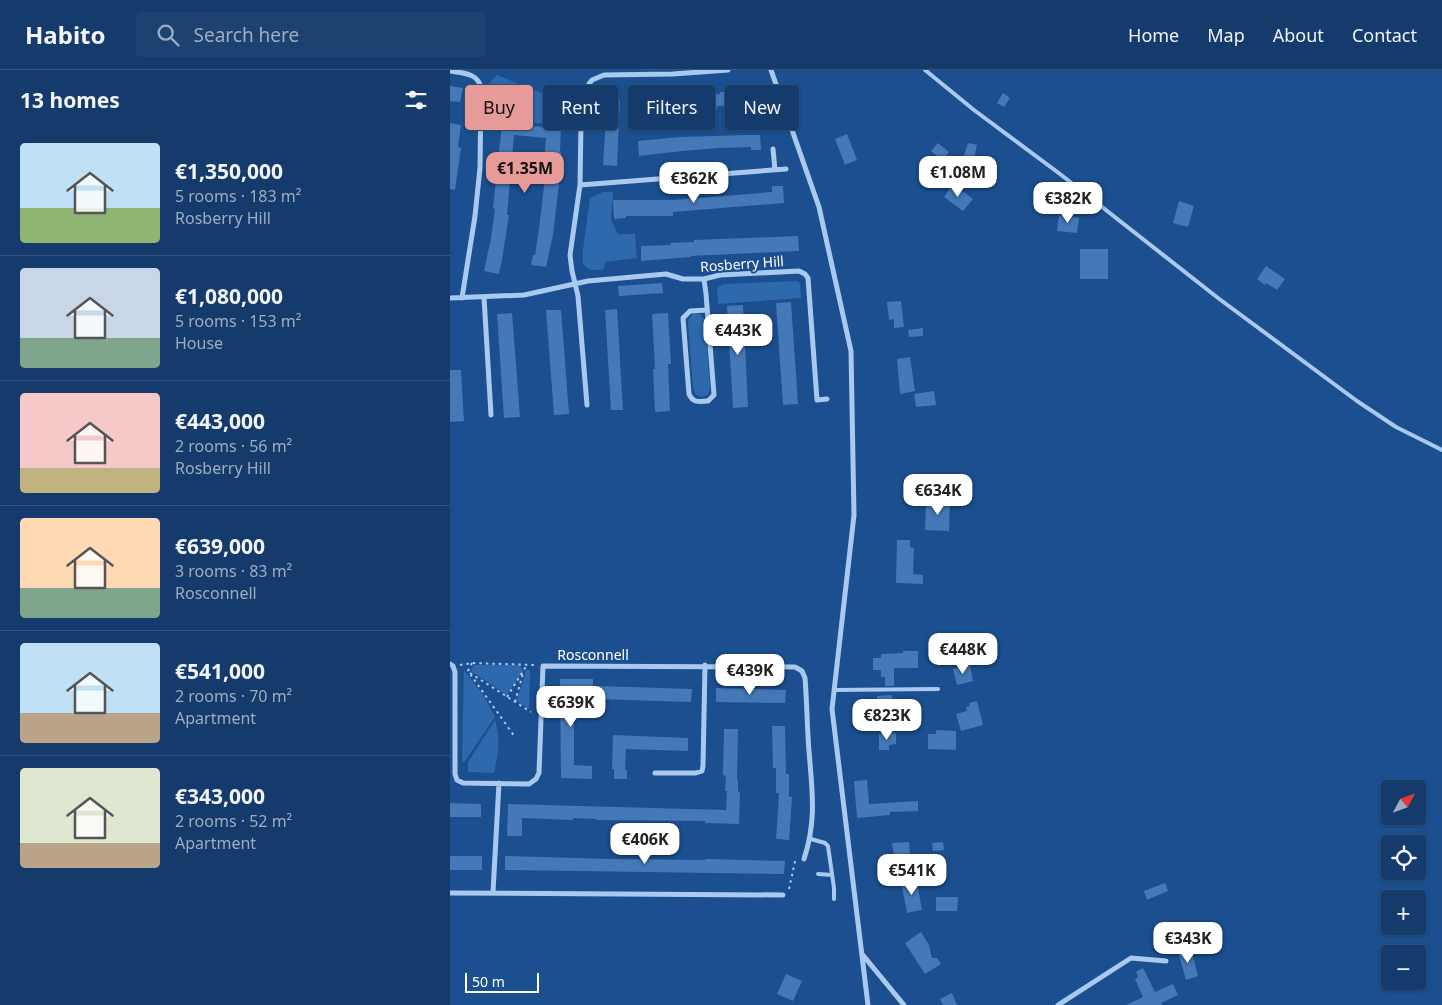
<!DOCTYPE html>
<html lang="en">
<head>
<meta charset="utf-8">
<style>
	:root { --surface:#143b6b; --page:#1d4271; --text:#f1f3f6; --muted:#9dadc1; --line:#33557e; --accent:#e69b98 }
	body { margin:0; font-family:"Noto Sans",sans-serif; background:var(--page); color:var(--text); height:100vh; display:flex; flex-direction:column; font-size:19px; white-space:nowrap }
	* { box-sizing:border-box; margin:0 }
	p { font-size:16px; color:var(--muted) }
	.icon { flex:none; width:28px; height:28px; fill:none; stroke:currentColor; stroke-width:2; stroke-linecap:round; stroke-linejoin:round }
	.map { position:relative; flex:1; overflow:hidden }
	.side { display:flex; flex-direction:column; background:var(--surface); width:450px }
	.side>* { flex:none }
	.top-card { position:absolute; left:15px; top:15px; width:475px; height:45px; display:flex; gap:10px }
	.needle { width:32px; rotate:49deg }
	.tools { position:absolute; left:931px; top:710px; display:grid; gap:10px }
	.tools a { display:grid; place-items:center; width:45px; height:45px; border-radius:5px; background:var(--surface); box-shadow:0 1px 4px #0004,0 0 0 1px var(--line); font-size:25px }
	.scale { position:absolute; left:15px; bottom:12px; width:74px; box-sizing:border-box; padding-left:5px; border:2px solid #fff; border-top:0; font-size:14px; line-height:18px; white-space:nowrap; color:#fff; -webkit-text-stroke:4px #1b4f8f; paint-order:stroke }
	.price { position:absolute; translate:-50% -42px; padding:0 11px; border-radius:10px; background:#fff; color:#222; font-size:16px; line-height:32px; filter:drop-shadow(0 1px 2px #0008) }
	.price::after { content:''; position:absolute; left:50%; top:30px; width:15px; height:11px; margin-left:-8px; background:inherit; clip-path:polygon(0 0,100% 0,50% 100%) }
	.price.active { background:var(--accent); color:#111 }
	ul { padding:0; list-style:none }
	li { display:flex; align-items:center; gap:15px; height:125px; padding:0 20px }
	li+li { border-top:1px solid var(--line) }
	li span { display:grid; place-items:center; flex:none; width:140px; height:100px; border-radius:5px; color:#555 }
	li>.icon { margin-inline-start:auto }
	span .icon { width:60px; height:60px; fill:#fffc; stroke-width:1 }
	li b { font-size:21px }
	h2 { display:flex; justify-content:space-between; align-items:center; height:60px; padding:0 20px; font-size:21px }
	.tag { padding:0 18px; border-radius:5px; background:var(--surface); box-shadow:0 1px 4px #0004,0 0 0 1px var(--line); font-size:18px; line-height:45px }
	.tag.active { background:var(--accent); color:#111 }
	header { display:flex; align-items:center; gap:30px; box-sizing:border-box; height:70px; padding:0 25px; background:var(--surface); border-bottom:1px solid var(--line) }
	header strong { font-size:24px }
	nav { display:flex; gap:28px; margin-inline-start:auto; font-size:18px }
	.search { width:350px; height:45px; background:var(--page); display:flex; align-items:center; gap:12px; box-sizing:border-box; padding:0 18px; border-radius:5px; color:var(--muted); font-size:19px }
	main { display:flex; flex:1; min-height:0 }
	.map>svg:first-child { display:block }
	.green { fill:#2e69ad }
	.building { fill:#4478b7 }
	.lines { fill:none; stroke-linecap:round; stroke-linejoin:round }
	.path { stroke:#a9c9ee; stroke-width:2; stroke-dasharray:2.5 4; stroke-linecap:butt }
	.lane { stroke:#a9c9ee; stroke-width:4 }
	.street { stroke:#a9c9ee; stroke-width:5 }
	.labels { text-anchor:middle; stroke-width:4; stroke-linejoin:round; paint-order:stroke }
	.street-label { font-size:14px; fill:#fff; stroke:#1b4f8f }
</style>
</head>
<body>
<header>
<strong>Habito</strong>
<div class="search"><svg class="icon" aria-label="search" viewBox="0 0 24 24"><circle cx="10" cy="10" r="6"/><path d="M15 15l6 6"/></svg>Search here</div>
<nav><a>Home</a><a>Map</a><a>About</a><a>Contact</a></nav>
</header>
<main>
<section class="side">
<h2>13 homes<svg class="icon" aria-label="filters" viewBox="0 0 24 24"><path d="M4 7h16M4 17h16"/><circle cx="9" cy="7" r="2"/><circle cx="15" cy="17" r="2"/></svg></h2>
<ul>
<li><span style="background:linear-gradient(#bfe0f5 65%,#8fb573 0)"><svg class="icon" aria-label="home" viewBox="0 0 24 24"><path d="M3 11l9-7 9 7M6 9v11h12V9"/></svg></span><div><b>€1,350,000</b><p>5 rooms · 183 m²</p><p>Rosberry Hill</p></div></li>
<li><span style="background:linear-gradient(#c9d6e8 70%,#7fa58c 0)"><svg class="icon" aria-label="home" viewBox="0 0 24 24"><path d="M3 11l9-7 9 7M6 9v11h12V9"/></svg></span><div><b>€1,080,000</b><p>5 rooms · 153 m²</p><p>House</p></div></li>
<li><span style="background:linear-gradient(#f6c9c9 75%,#c2b280 0)"><svg class="icon" aria-label="home" viewBox="0 0 24 24"><path d="M3 11l9-7 9 7M6 9v11h12V9"/></svg></span><div><b>€443,000</b><p>2 rooms · 56 m²</p><p>Rosberry Hill</p></div></li>
<li><span style="background:linear-gradient(#ffd9b3 70%,#7fa58c 0)"><svg class="icon" aria-label="home" viewBox="0 0 24 24"><path d="M3 11l9-7 9 7M6 9v11h12V9"/></svg></span><div><b>€639,000</b><p>3 rooms · 83 m²</p><p>Rosconnell</p></div></li>
<li><span style="background:linear-gradient(#bfe0f5 70%,#b9a48a 0)"><svg class="icon" aria-label="home" viewBox="0 0 24 24"><path d="M3 11l9-7 9 7M6 9v11h12V9"/></svg></span><div><b>€541,000</b><p>2 rooms · 70 m²</p><p>Apartment</p></div></li>
<li><span style="background:linear-gradient(#dfe7d0 75%,#b9a48a 0)"><svg class="icon" aria-label="home" viewBox="0 0 24 24"><path d="M3 11l9-7 9 7M6 9v11h12V9"/></svg></span><div><b>€343,000</b><p>2 rooms · 52 m²</p><p>Apartment</p></div></li>
</ul>
</section>
<div class="map">
<svg width="992" height="935" viewBox="0 0 992 935">
	<rect width="100%" height="100%" fill="#1b4f8f"/>
	<path class="green" d="M47,5L124,36V43L117,46L116,55L69,52L62,45L37,43V16Z
		M153,122H163L161,150L168,164H185L187,188L155,192L154,199C147,201 136,201 133,193C131,185 139,139 140,128Z
		M347,211L350,213L351,228L268,234L267,218L273,214Z
		M243,243L250,244L255,250L260,318L258,325L251,327L246,325L243,317L238,251Z
		M24,595H70L73,601L57,625L21,601Z
		M14,600L34,626L45,647L15,691L12,692Z
		M76,600H80L79,639L67,631Z
		M45,650C51,669 48,684 44,703L18,702V692Z"/>
	<path class="building" d="M0,16L13,18L10,32L0,31Z
		M303,20L304,35L267,36V39L243,41L186,40V26L247,27V25L270,24V22Z
		M553,23L560,28L554,37L547,33Z
		M156,28L170,30L167,96L153,95L156,48H154Z
		M0,53L11,55L8,77L11,78L5,120L0,119Z
		M52,54L111,58L110,82H111V96L103,165L96,197L81,195L83,185H85L89,159L97,91H94L96,68L64,65L57,145H59L52,190L49,204L34,201L41,168L45,139L43,138Z
		M397,64L407,90L395,95L385,69Z
		M297,65H310L311,80H301V77L269,78L232,81L189,86L188,71L230,67Z
		M488,73L499,82L492,90L481,81Z
		M518,73L527,75L524,89L514,86Z
		M503,114L523,129L513,141L494,127Z
		M322,116H333L334,133L223,142V146H176V148L164,149L163,130H224L322,122Z
		M729,131L744,136L738,157L723,153Z
		M609,145L629,148L627,163L607,161Z
		M348,166L349,181L241,186V187L191,191V176L221,175L220,173L244,172V170Z
		M630,179H658V209H630Z
		M816,196L835,209L827,220L816,213L815,215L807,209Z
		M212,213L213,223L169,226L168,216Z
		M451,231L454,257L444,258V249L439,250L437,232Z
		M341,232L348,334L333,335L326,233Z
		M293,235L298,337L283,338L277,236Z
		M167,239L173,340H161L155,240Z
		M96,240H111L119,344L104,345Z
		M62,243L70,347L54,348L47,244Z
		M218,243L221,294H218L220,341L205,342L203,299H205L202,244Z
		M473,258V266L459,267L458,260Z
		M460,287L465,321L450,324L447,289Z
		M0,300H11L14,351L0,352Z
		M484,321L486,335L466,337L464,324Z
		M476,431L500,432L499,461L475,460Z
		M447,470H460V477L464,478L463,504L473,505V514L446,513Z
		M453,581H468V598H444V616H435V607H431V600H423V588H431V584L453,583Z
		M520,595L523,611L507,615L503,599Z
		M110,609H143V622H124V695L142,696V709L111,708Z
		M147,616L242,619L241,632L147,629Z
		M266,618L336,620L335,633L266,632Z
		M442,625V647H428L427,626Z
		M527,631L533,655L511,661L506,644L517,641L516,637L520,636L519,633Z
		M322,656H335L336,704H339V727H342L339,770L326,769L329,723H326V698H323Z
		M274,659H288L287,710H288V721L290,722L289,754L255,753V751L146,750V749L123,748V750L72,748V766H57L58,734L276,740L277,721H275L276,706L273,705Z
		M486,660L506,661V680L478,679V664H486Z
		M446,663V674L439,675V680H429V664Z
		M163,665L238,668V681L176,679L175,700H177V709H164V699H162Z
		M417,710L419,734L468,731V741L440,742V745L407,748L404,711Z
		M0,733L31,734V747H0Z
		M459,772L461,796L448,797L447,785L444,786L442,773Z
		M493,772L494,780L483,781L482,773Z
		M0,786H32V800H0Z
		M55,786L161,789L255,790L256,789L335,791L334,804L55,800Z
		M466,808L472,840L457,843L451,811Z
		M715,813L718,821L697,830L694,821Z
		M486,827H508L507,841H486Z
		M471,862L479,875L482,888H487L491,894L475,904L455,873Z
		M741,879L748,906L736,910L728,882Z
		M693,898L705,922L723,914L728,925L711,933L712,935H676L693,927L685,909L688,907L686,902Z
		M336,904L352,911L343,931L327,924Z
		M502,923L507,935H493L490,929Z"/>
	<g class="lines">
		<path class="path" d="M22,593L18,601L65,667
			M10,595L22,593L85,595
			M20,603L81,642
			M57,627L75,598L73,595
			M65,632L73,603
			M339,819L346,787"/>
		<path class="lane" d="M475,0L524,40L610,104L768,228L907,331L946,357L992,380
			M384,620L488,619
			M361,769L375,773L378,776L384,818V829
			M368,804L382,805"/>
		<path class="street" d="M321,0L369,137L401,281L404,445L382,639L418,935
			M0,1C13,3 29,3 31,19L30,98L25,146L12,228
			M323,79L325,100
			M130,115L336,99
			M254,209L256,224L264,325L258,331C249,332 243,333 239,324L233,248L240,241L257,240
			M34,227L41,345
			M0,228L74,225L138,211L216,204L233,209H254L270,205L349,201L355,204L358,208L367,330L377,329
			M137,335L128,226L122,201L120,185L130,115L131,53L133,29L136,18L142,10L154,5L223,4L278,0
			M0,594L3,596L5,602V704L7,710L13,713L79,714L86,709L89,703L93,596L345,597L352,601L355,608C357,632 357,657 359,681C362,720 367,750 354,789
			M205,703H246L252,701L253,696L255,595
			M43,822L49,713
			M0,823L333,825
			M412,884L454,935
			M608,935L681,888L716,891"/>
	</g>
	<g class="labels">
		<g class="street-label">
			<text transform="translate(292 194) rotate(-4)" y="5">Rosberry Hill</text>
			<text x="143" y="590">Rosconnell</text>
		</g>
	</g>
</svg>
<div class="tools">
<a><svg class="needle" viewBox="-14 -14 28 28"><path d="M0-13l5 13h-10z" fill="#e53935"/><path d="M0 13l5-13h-10z" fill="#9dadc1"/></svg></a>
<a><svg class="icon" aria-label="locate" viewBox="0 0 24 24"><circle cx="12" cy="12" r="6"/><path d="M12 2v4M12 18v4M2 12h4M18 12h4"/></svg></a>
<a>+</a>
<a>−</a>
</div>
<div class="scale">50 m</div>
<b class="price active" style="left:75px;top:124px">€1.35M</b>
<b class="price" style="left:508px;top:128px">€1.08M</b>
<b class="price" style="left:244px;top:134px">€362K</b>
<b class="price" style="left:618px;top:154px">€382K</b>
<b class="price" style="left:288px;top:286px">€443K</b>
<b class="price" style="left:488px;top:446px">€634K</b>
<b class="price" style="left:513px;top:605px">€448K</b>
<b class="price" style="left:300px;top:626px">€439K</b>
<b class="price" style="left:121px;top:658px">€639K</b>
<b class="price" style="left:437px;top:671px">€823K</b>
<b class="price" style="left:195px;top:795px">€406K</b>
<b class="price" style="left:462px;top:826px">€541K</b>
<b class="price" style="left:738px;top:894px">€343K</b>
<div class="top-card">
<a class="tag active">Buy</a>
<a class="tag">Rent</a>
<a class="tag">Filters</a>
<a class="tag">New</a>
</div>
</div>
</main>
</body>
</html>
